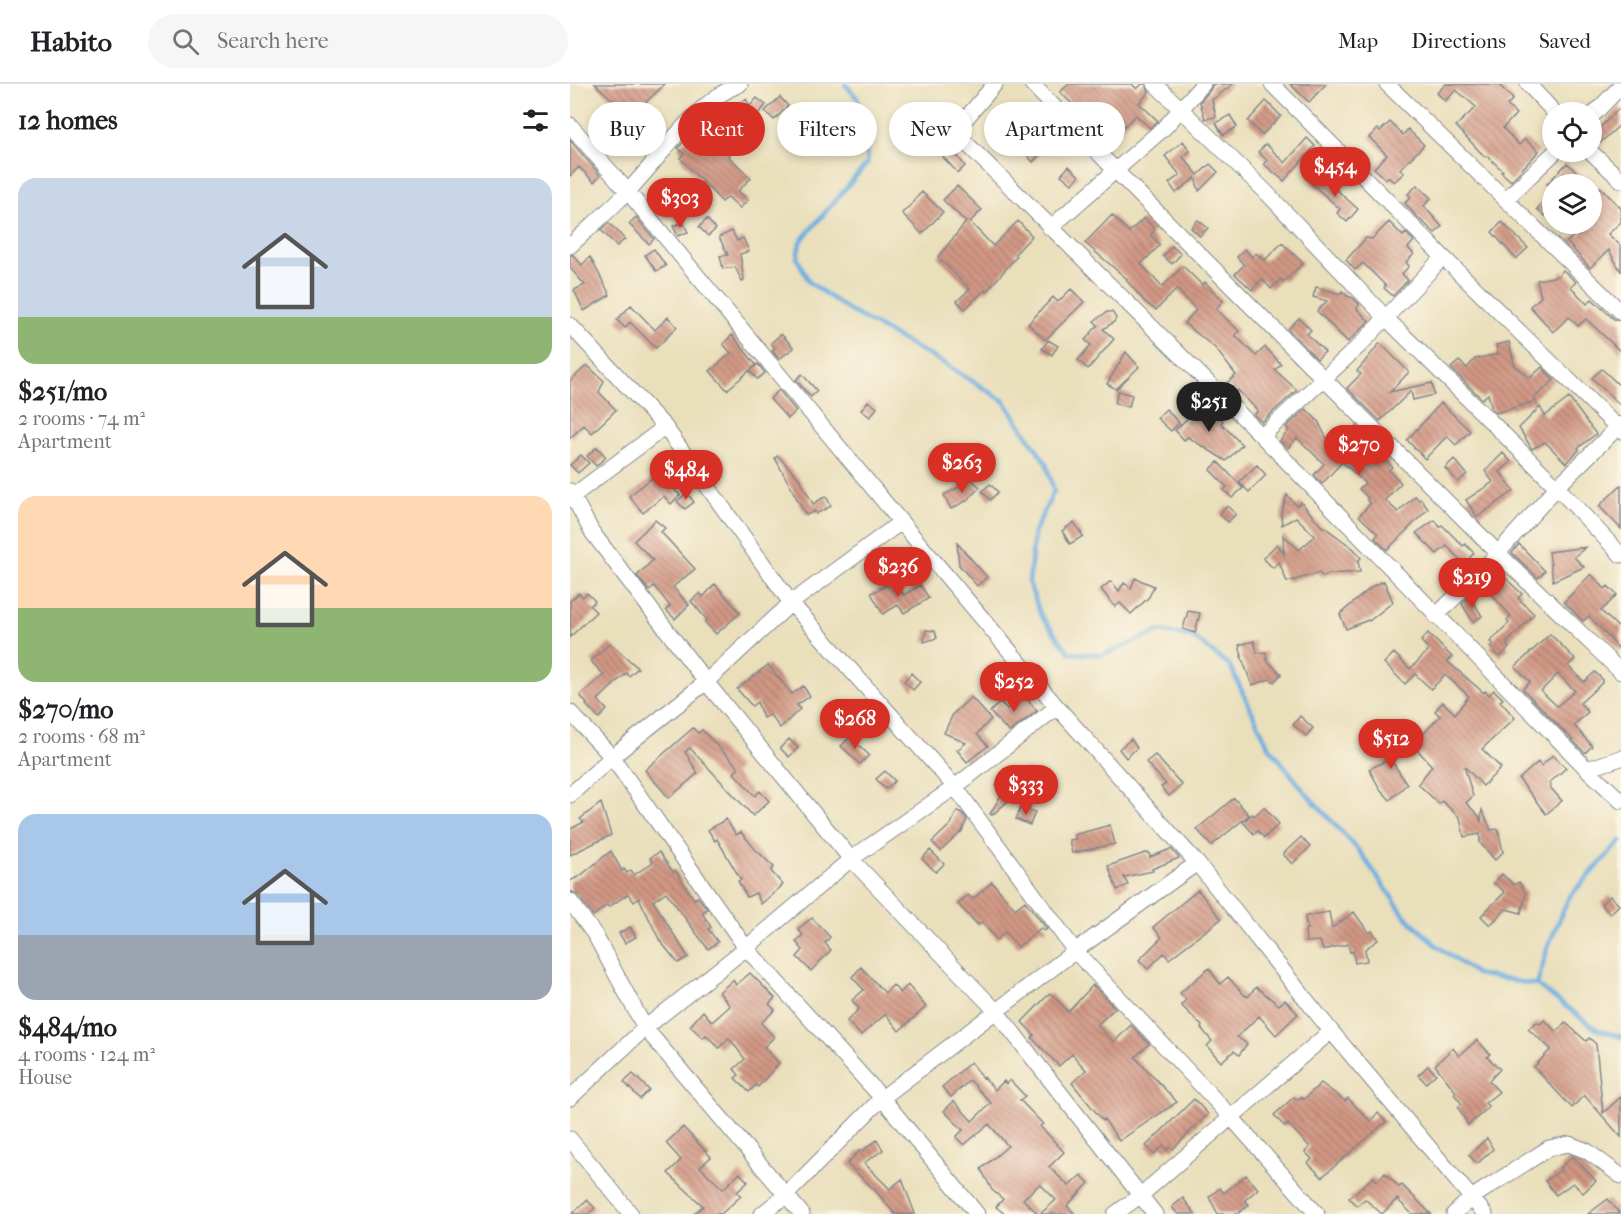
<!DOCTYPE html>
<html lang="en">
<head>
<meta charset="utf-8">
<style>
	:root { --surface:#fff; --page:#f6f6f6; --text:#202124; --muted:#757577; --line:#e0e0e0; --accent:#d93025 }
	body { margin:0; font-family:"IM FELL French Canon",serif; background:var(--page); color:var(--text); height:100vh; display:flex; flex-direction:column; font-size:22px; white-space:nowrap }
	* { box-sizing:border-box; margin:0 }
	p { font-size:20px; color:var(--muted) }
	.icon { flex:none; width:33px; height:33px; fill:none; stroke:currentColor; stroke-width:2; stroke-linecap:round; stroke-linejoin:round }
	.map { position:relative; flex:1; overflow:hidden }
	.sheet { display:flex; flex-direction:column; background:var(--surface); width:570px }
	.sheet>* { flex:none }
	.banner { position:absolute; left:18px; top:18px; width:570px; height:54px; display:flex; gap:12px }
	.controls { position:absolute; left:972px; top:18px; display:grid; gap:12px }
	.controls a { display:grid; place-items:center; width:60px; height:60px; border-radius:50%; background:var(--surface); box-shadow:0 3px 9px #0003; font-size:30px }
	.price { position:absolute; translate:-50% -51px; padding:0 14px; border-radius:21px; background:var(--accent); color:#fff; font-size:20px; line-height:39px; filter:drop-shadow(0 2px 3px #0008) }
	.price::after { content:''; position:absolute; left:50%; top:36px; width:18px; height:14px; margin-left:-9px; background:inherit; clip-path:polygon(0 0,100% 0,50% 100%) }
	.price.current { background:#222; color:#fff }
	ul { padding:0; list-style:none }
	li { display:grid; align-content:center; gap:12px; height:318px; padding:0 18px }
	li span { display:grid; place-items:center; height:186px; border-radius:18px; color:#555 }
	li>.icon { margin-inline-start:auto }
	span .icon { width:108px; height:108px; fill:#fffc; stroke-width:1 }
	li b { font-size:26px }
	h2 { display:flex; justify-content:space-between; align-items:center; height:72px; padding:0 18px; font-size:26px }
	.tag { padding:0 21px; border-radius:27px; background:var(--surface); box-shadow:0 3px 9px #0003; font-size:21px; line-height:54px }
	.tag.current { background:var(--accent); color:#fff }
	header { display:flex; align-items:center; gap:36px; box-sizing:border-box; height:84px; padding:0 30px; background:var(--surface); border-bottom:2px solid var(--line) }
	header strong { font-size:28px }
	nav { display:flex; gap:33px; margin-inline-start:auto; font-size:21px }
	.search { width:420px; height:54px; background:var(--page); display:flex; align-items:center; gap:15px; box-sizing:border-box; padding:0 21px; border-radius:33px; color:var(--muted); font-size:22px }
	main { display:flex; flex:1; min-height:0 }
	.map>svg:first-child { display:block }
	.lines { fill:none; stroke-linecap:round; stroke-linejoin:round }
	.stream { stroke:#6bade0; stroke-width:4.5 }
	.building { fill:url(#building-back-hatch); fill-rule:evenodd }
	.street-casing { stroke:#82878c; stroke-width:17 }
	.street { stroke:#fff; stroke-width:15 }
</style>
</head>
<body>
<header>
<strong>Habito</strong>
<div class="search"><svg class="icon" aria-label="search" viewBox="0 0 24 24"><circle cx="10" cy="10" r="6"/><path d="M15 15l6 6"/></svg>Search here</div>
<nav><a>Map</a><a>Directions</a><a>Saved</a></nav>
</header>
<main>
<section class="sheet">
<h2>12 homes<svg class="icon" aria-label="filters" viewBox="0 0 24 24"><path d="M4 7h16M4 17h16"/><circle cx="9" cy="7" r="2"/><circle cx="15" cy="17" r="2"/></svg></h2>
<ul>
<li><span style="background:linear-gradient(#c9d6e8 75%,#8fb573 0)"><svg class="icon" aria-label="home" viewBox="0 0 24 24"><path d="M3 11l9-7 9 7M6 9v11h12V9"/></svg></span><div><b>$251/mo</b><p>2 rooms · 74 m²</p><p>Apartment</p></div></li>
<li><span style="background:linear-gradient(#ffd9b3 60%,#8fb573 0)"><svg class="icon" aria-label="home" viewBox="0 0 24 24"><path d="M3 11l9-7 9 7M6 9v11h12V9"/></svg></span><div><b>$270/mo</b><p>2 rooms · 68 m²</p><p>Apartment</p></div></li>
<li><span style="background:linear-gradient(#a9c7e8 65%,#9aa5b1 0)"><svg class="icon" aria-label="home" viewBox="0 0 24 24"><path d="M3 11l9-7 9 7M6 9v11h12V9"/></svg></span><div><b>$484/mo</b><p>4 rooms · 124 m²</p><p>House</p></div></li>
</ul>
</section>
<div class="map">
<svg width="1051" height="1130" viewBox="0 0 1051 1130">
	<defs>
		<pattern id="building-back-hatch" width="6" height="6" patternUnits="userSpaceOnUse" patternTransform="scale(1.5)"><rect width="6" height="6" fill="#d29784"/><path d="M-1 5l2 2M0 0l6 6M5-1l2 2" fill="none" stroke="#aa7c6f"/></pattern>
	</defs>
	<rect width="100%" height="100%" fill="#fcf5e5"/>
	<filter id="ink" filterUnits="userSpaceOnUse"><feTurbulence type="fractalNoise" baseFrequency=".0167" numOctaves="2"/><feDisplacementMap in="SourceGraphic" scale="12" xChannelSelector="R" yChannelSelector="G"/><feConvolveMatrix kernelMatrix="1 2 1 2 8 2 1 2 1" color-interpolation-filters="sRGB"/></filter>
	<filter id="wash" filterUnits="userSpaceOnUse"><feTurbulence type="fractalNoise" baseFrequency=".008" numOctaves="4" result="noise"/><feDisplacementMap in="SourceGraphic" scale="24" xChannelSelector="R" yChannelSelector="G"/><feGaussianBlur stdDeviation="1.35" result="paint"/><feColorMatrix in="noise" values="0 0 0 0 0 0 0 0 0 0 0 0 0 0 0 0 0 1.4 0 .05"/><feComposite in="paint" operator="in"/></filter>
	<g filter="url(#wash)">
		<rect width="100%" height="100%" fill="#e9dfbb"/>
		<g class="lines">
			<path class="stream" d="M275,0L288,15L298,78L230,158L227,174L239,198L280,227L375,280L434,317L476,379L484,407L464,449L459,499L471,532L500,569L533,571L590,547L623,553L660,582L698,661L734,707L790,768L835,832L866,861L906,890L967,901L1026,945L1051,953
				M967,901L978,862L999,813L1051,757"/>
		</g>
		<g id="blocks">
			<path class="building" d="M25,0H95L58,35L67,44L49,62L31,42L51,23Z
				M499,0H562L567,5L572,0H576L579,8L569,19L588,37L580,44L566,31L544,52L546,53L537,62L523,47L527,44L490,8Z
				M643,0H663L642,16L646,33L635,35L630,18L640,6Z
				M720,0H756L739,18Z
				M876,0H928L943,15L937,21L946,30L933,44L949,61L955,55L969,67L941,97L931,88L933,87L917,72L915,73L886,42L906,23L886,6L875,17L867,9Z
				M210,13L218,22L204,36L195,27Z
				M187,14L196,21L184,35L181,32L168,36L163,22L176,15L180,22Z
				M696,17L711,32L692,51L678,37Z
				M1051,23V40L1029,60L1022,51Z
				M660,31L667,43L653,51L646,39Z
				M820,38L833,51L838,45L854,61L830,85L834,89L824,98L818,93L816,95L804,84L817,71L799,53L808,45L810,47Z
				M132,39L161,69L158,72L181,94L168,107L178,116L170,124L158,113L152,118L110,74L114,70L108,64Z
				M468,50L479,60L463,78L457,71L462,57Z
				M737,54L745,62L714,97L694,80L697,76L688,68L696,60L715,79Z
				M0,56L30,91L24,98L9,83L0,92Z
				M613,57L620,67L613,73L628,91L640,80L648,88L629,107L625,94L606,109L599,99L610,91L595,72Z
				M382,65L395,82L388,89L373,73Z
				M997,79L1020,100H977Z
				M499,82L509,92L502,100L491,91Z
				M749,90L788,125L777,138L767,129L770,125L741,99Z
				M847,101L861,114L854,122L872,143L865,149L846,132L835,119L841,113L838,110Z
				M387,102L412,126L400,138L423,162L448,137L462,152L445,170L447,172L416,208L415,206L395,225L387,217L400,205L368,173L396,138L373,116Z
				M1030,103L1051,124V138L1038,150L1051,162V188L1039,166L1020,184L997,158L1006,150L1008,152L1022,140V111Z
				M352,108L373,128L352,150L332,129L345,117L344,116Z
				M982,109V125L975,132L967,125Z
				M542,131L559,148L574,134L585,146L580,151L590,161L571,180L592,203L613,182L632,201L635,198L653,217L646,225L669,247L665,251L686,272L695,263L711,280L705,286L727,306L692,338L684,331L688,327L668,306L666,308L657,299L666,291L645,264L614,239L626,226L607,205L586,226L575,218L556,196L557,195L515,159Z
				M66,133L84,155L79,160L59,140Z
				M137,135L146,145L138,152L129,143Z
				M628,136L638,144L630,152L621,144Z
				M113,138L118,148L108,152L103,142Z
				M819,138L833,152L836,149L844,157L838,164L844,170L836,178L839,182L832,190L838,196L823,212L814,204L816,202L793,179L785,186L776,176L796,154L802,155Z
				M932,138L958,164L946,175L922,148Z
				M39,139L55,155L47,162L31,146Z
				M162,147L167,157L173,154L179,167L170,170L174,196L172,197L165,183L153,185L150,172L158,171L149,153Z
				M712,159L733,179L714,198L711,195L701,205L692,195L682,206L665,190L674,181L667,173L675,165L682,173L686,169L694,177Z
				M602,162L611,170L602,180L593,172Z
				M84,165L96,182L86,187L75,171Z
				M0,171H3L12,181L20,173L40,211L14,227L4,206L15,201L0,184Z
				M993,186L1006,198L1001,203L1017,220L1022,215L1044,235L1051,237V268L1016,235L1008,242L999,233L983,248L960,222L971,213L967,196L988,192Z
				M746,203L770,210L772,207L777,212L783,214L789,220L787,225L799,237L778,258L747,227L757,217L743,213Z
				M501,205L514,218L475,256L458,240L483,213L488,218Z
				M61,221L85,246L98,233L107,243L86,264L60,238L55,244L47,236Z
				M537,228H542L546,234L544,238L533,245L544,255L518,285L508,276L521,261L515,256L528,241L524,237Z
				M729,234L741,246L737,250L755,268L747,275L718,245Z
				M211,250L224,264L209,275L202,267L205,264L201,259Z
				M162,251L186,281L157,306L140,287L161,269L153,260Z
				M478,256L488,262L482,271L472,265Z
				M939,258L944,280L960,294L972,283L984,296L964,314L966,317L926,329L922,325L918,310L912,315L881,284L889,277L897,284L905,275L928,270L926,261Z
				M810,259L839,288L820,308L862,299L864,311L843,316L841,307L810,337L777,304L791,290L787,287Z
				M556,268L569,283L546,305L537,300Z
				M188,280L195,289L187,295L180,287Z
				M17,281L34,297L29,308L46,326L22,349L14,341L0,354V297Z
				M1032,285L1051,303V322L1022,294Z
				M232,290L247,307L241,313L226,296Z
				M209,306L226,327L218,335L200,315Z
				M548,307L562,311L559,323L545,319Z
				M999,314L1026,350L1008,364L1009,366L996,379L975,358L962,365L949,344L970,323L975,332Z
				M298,317L307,324L300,333L291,326Z
				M635,318L653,337L651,339L672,361L656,377L618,353L614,356L605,346Z
				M871,319L900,347L886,361L877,352L855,375L837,356Z
				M596,325L609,339L601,347L587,334Z
				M736,325L748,337L762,365L787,342L795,350L793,352L822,383L819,386L831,399L815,416L828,428L845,412L849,416L851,415L858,425L817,466L805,454L808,450L789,432L800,420L797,416L798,414L789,405L795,399L772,378L752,400L744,391L754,380L727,354L718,364L710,357L719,346L716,343Z
				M27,363L36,373L26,382L17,372Z
				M933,369L941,378L930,388L944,407L907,433L896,416L923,398L915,387Z
				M11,371L19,379L8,389L0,381Z
				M208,372L229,394L243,420L256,412L261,422L246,430L245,427L236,431L205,374Z
				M884,375L897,390L888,398L875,384Z
				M648,378L673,404L662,414L654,406L657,403L640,386Z
				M687,381L696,391L679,408L669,398Z
				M87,390L110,411L101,420L94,412L73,429L59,412Z
				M400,394L410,403L396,417L381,425L374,411L393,401Z
				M420,400L428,408L420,416L412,407Z
				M1051,401V445L1029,422Z
				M117,409L124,418L115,425L107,417Z
				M717,411L727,422L731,418L752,443L753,442L784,465L791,474L788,477L790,488L759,490L753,493L749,489L717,498L709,478L703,484L693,474L707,460L714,470L713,451L729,466L745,452L726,433L712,441L711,430Z
				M657,422L666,430L658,438L649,430Z
				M85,436L95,444L91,448L125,485L103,503L119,521L105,535L96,526L100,522L84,502L79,507L67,492L83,476L64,457Z
				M865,436L870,443L872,441L893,462L895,460L904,469L894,480L877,462L867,470L846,449Z
				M504,438L513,452L500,460L492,447Z
				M387,459L417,493L407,502L389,481Z
				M949,460L975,487L968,494L942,469Z
				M1016,463L1004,473L1014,483L983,497L979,468Z
				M927,486L952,510L948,514L964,530L936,560L939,564L930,573L920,563L923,560L920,558L939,539L937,536L941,532L913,501Z
				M1021,490L1035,505L1038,502L1047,511L1031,527L1048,543L1051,540V567L1019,532L1013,537L994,518Z
				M565,494L584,502L579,513L561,530L550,519L545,523L531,505L541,497L549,507L554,499L561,504Z
				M322,496L334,511L350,501L359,514L334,529L328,521L313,530L301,509L312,504Z
				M814,497L823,518L799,537L798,536L776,545L770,530L803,502Z
				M145,500L170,529L146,550L135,538L137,536L121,517L130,509L133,513Z
				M9,509L13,513L17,509L25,517L20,522L26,528L0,553V517Z
				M900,512L912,532L903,538L892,520Z
				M618,527L630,529L625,549L613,545Z
				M356,546L365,547L367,554L354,558Z
				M858,549L882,573L877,577L914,609L915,607L919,611L924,606L933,615L930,617L945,634L912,665L931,684L913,702L894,682L903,712L896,719L909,732L911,738L912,726L921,746L928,745L933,768L925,776L910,759V750L894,753L890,734L872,717L869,720L848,700L862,682L843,661L870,632L865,627L873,618L885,630L899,612L875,591L861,605L845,590L835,600L814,579L824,569L840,585L859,566L851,557Z
				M980,550L1005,575L998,582L1014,598L1025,588L1032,595V599L1010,619L1018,628L1004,641L1022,662L1015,669L953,605L960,598L945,583ZM988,590L1005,607L987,622L971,607Z
				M684,557L687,569L696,568L697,576L711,590L704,598L700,595L682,601L671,572H672L669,561Z
				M40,559L68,584L59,592L56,589L28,616L37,626L29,634L16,621L17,620L10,611L34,591L21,577Z
				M198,581L222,610L233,602L240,612L227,621L230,625L210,644L200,631L193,634L187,618L182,622L167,605Z
				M341,589L350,598L343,606L334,597Z
				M453,611L467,627L439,648L420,628L430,618L437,625Z
				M401,613L421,635L407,650L418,662L397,678L387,666L396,659L374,649L383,630Z
				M298,620L306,630L298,638L289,629Z
				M730,632L743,644L736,652L723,641Z
				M123,644L128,649L132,646L169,684L164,689L185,712L190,707L199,717L183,732L120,664L115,668L128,689L99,714L75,686Z
				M280,653L299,671L290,680L271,662Z
				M833,654L844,665L821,676L837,700L820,716L810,705L799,685L820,675L815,663Z
				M219,655L228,664L219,673L210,664Z
				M561,655L567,664L556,674L549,665Z
				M585,671L612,701L599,712L591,703L596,700L576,678Z
				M983,671L996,684L979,699L981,701L980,703L992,717L976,730L949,695L968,678L971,682Z
				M458,684L466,693L422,731L420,730L433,708L426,702L433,693L441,699Z
				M315,687L325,697L316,705L306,695Z
				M664,714L679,731L641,762L627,745Z
				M31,719L41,751L0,771V745L14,738L10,735Z
				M451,723L465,728L460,741L446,735Z
				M694,723L709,740L694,754L688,747L684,750L673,738L682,730L684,732Z
				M387,727L392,729L397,735L392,747L371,767L362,758L381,740Z
				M156,735L166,751L171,748L185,765L204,783L201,787L213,801L191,820L186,809L177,813L168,797L171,796L147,755L145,757L138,746Z
				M540,741L545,760L502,769L499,756L506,755L504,751Z
				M731,753L740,763L722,780L713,770Z
				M601,765L609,774L582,785L583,787L554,793L558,801L547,806L538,782L575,769H579L580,773Z
				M360,766L374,780L366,788L352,775Z
				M41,767L52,787L54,785L57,789L61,786L64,791L83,778L80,774L89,768L103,788L105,786L124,815L128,813L137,825L132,829L141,843L138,845L148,858L138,865L96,808L83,817L118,873L108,879L90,857L69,814L64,818L58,810L39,823L37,821L23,832L8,811L0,807V797L10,792Z
				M932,790L944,801L949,798L956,810L951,829L936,825L920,841L911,832L935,808L924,799Z
				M422,798L445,825L455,817L477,845L474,847L471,844L448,863L435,848L427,856L412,838L408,841L388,820L398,811L403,815Z
				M628,806L651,835L599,875L594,869L578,885L569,876L592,853L583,843Z
				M1040,812L1049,821L1040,830L1031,820Z
				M759,828L762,844L784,828L799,849L802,847L808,856L795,865L797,877L785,879L783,867L780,868L778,860L753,866L750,857L736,858L735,845H737L735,832Z
				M242,834L260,853L255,859L261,866L241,887L227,873L233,866L226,858L233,851L228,845Z
				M60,843L66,853L55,859L49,849Z
				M291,883L315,909L323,901L330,909L338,901L356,923L329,947L316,930L291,951L277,937L289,925L282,916L294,906L282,893Z
				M639,884L650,900L658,893L675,912L676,911L678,913L686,903L709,921L715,916L728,930L706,951L689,932L667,953L677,960L669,971L664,967L651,978L637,962L642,957L631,944L632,942L611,921L616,916L610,909Z
				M180,889L205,914L199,920L205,926L191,939L204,953L194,963L209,979L188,1003L186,1001L179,1008L165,994L169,991L164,985L175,975L159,954L149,964L136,951L133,954L120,942L133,927L142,938L160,922L149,908L163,896L166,901Z
				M523,901L545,924L527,941L544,958L561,941L579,960L565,973L607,1018L549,1057L534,1035L533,1037L502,999L516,986L502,970L489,982L462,954L464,951L452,938L480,909L498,928Z
				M974,936L987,948L995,938L1016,957L1019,954L1026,960L1033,1029L1051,1013V1053L1014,1011L1002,1024L964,983L981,965L958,945L967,938L970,940Z
				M907,956L920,970L917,973L930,985L919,997L929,1008L915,1019L919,1023L898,1041L888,1023L892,1020L884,1010L886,1008L865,981L883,964L889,972Z
				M401,978L413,994L414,993L425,1006L434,997L436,1000L440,996L455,1012L450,1016L473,1040L470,1042L494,1068L479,1083L499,1102L511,1091L519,1099L497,1122L505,1130H470L486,1116L470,1100L453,1115L468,1130H435L426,1123L433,1115L422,1106L411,1085L438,1062L419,1040L394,1061L386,1053L393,1046L374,1027L384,1017L402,1037L421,1019L400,996L381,1013L372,1003Z
				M858,982L866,990L856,999L848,991Z
				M63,990L79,1006L70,1015L54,998Z
				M751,999L775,1017L778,1014L800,1037L808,1029L816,1038L752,1093L738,1079L742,1075L735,1068L740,1063L718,1040L715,1043L704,1031L724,1013L727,1016L731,1013L734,1015Z
				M624,1015L638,1030L603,1065L600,1063L597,1066L593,1062L584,1070L576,1062Z
				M113,1043L141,1073L130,1083L153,1105L170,1089L178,1098L167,1108L171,1112L151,1130H124L133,1122L98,1089L111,1076L96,1059Z
				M917,1054L923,1065L907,1080L899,1071Z
				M307,1056L313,1066L294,1079L320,1105L332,1095L345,1130H325L305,1106L277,1080L290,1066L292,1067Z
				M1003,1072L1026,1097L1013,1109L1003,1099L986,1111L975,1097L991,1086L990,1084Z
				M815,1089L829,1103L832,1101L861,1130H842L827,1115L812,1130L795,1115L787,1122L779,1114L803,1093L807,1097Z
				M676,1091L688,1105L675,1116L679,1121L667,1130H648L639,1113L650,1104L654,1109Z
				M613,1114L625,1130H608L602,1123Z
				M1038,1115L1050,1130H1018Z
				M17,1116L25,1124L18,1130H2Z"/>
		</g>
	</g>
	<g filter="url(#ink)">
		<use href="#blocks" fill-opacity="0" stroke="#82878c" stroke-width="1.5"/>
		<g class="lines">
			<g class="street-casing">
				<path id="street" d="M425,0L387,45L395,58L692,352L1017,685L1051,717
					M462,0L546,87L928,469L1051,588
					M585,0L694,106L816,234L987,403L1051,471
					M702,0L873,173L1051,347
					M817,0L1051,228
					M958,0L984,28
					M1022,32L1051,2
					M0,41L58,108L331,438L487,623L627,779L761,947L915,1130
					M1021,68L1051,96
					M936,115L985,68
					M480,144L595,43L633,0
					M0,162C19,144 39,127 57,108C92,73 123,19 170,0
					M0,241L95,343L221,519L385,703L505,867L661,1033L747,1130
					M692,352L790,261L873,173
					M0,407L22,448L136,598L281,775L426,927L585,1130
					M0,414L95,343
					M866,532L920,478L987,403L1051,340
					M0,628L42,673L176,864L312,1014L407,1130
					M1017,685L1051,674
					M0,711L42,673L136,598L221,519L331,438
					M0,817L25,851L75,944L232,1130
					M0,1014L75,944L176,864L281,775L385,703L487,623
					M0,1055L61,1130
					M192,1130L216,1111L312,1014L505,867L627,779
					M545,1130L571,1111L761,947
					M884,1130L901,1114L979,1064L999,1060L1017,1067L1051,1092"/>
			</g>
			<use href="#street" class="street"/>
		</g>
	</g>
</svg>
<div class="controls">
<a><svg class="icon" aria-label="locate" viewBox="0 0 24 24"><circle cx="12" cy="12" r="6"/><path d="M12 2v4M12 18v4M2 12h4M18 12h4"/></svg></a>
<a><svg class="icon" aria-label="layers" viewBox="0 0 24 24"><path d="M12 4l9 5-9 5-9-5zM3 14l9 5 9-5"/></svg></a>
</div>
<b class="price" style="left:765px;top:114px">$454</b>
<b class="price" style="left:110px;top:145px">$303</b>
<b class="price current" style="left:639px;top:349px">$251</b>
<b class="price" style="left:789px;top:392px">$270</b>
<b class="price" style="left:392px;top:410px">$263</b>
<b class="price" style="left:116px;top:417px">$484</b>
<b class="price" style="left:328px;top:514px">$236</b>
<b class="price" style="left:902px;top:525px">$219</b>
<b class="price" style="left:444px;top:629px">$252</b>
<b class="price" style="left:285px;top:666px">$268</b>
<b class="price" style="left:821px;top:686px">$512</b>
<b class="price" style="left:456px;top:732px">$333</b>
<div class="banner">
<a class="tag">Buy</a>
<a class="tag current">Rent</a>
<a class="tag">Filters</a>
<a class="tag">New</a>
<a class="tag">Apartment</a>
</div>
</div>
</main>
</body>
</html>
